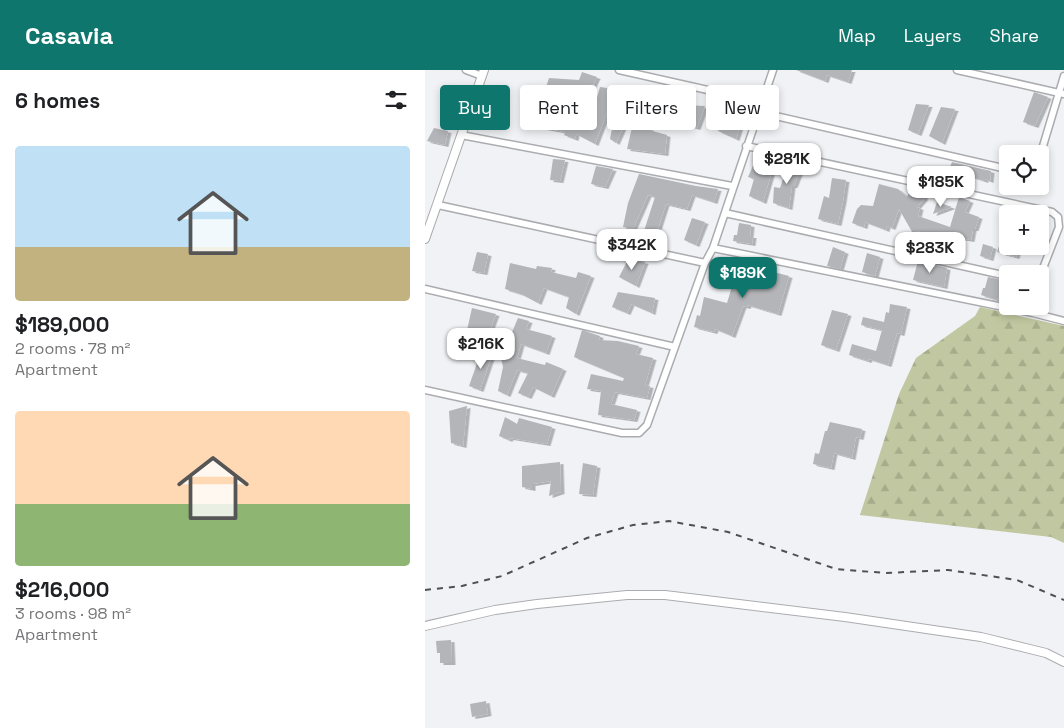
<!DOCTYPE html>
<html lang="en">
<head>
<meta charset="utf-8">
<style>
	:root { --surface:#fff; --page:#f6f6f6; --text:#202124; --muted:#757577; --accent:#0f766e }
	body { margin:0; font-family:"Space Grotesk",sans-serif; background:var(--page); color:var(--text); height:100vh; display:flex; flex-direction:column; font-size:19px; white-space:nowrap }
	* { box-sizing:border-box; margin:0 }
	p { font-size:16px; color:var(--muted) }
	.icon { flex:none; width:28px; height:28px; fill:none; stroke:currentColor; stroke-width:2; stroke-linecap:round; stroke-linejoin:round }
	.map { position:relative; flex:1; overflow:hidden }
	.panel { display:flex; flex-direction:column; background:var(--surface); width:425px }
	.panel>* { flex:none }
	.banner { position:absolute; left:15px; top:15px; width:475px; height:45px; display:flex; gap:10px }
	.buttons { position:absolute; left:574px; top:75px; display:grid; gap:10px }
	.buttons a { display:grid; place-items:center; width:50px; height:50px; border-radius:5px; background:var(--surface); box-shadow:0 2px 8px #0003; font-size:25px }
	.price { position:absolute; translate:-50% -42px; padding:0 11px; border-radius:10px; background:#fff; color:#222; font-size:16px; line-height:32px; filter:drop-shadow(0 1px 2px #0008) }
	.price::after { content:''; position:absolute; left:50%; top:30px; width:15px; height:11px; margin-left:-8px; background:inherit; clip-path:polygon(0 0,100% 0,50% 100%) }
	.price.on { background:var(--accent); color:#fff }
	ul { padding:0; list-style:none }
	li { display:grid; align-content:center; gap:10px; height:265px; padding:0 15px }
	li span { display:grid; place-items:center; height:155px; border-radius:5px; color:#555 }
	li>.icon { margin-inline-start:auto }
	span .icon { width:90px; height:90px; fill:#fffc; stroke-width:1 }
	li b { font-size:21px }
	h2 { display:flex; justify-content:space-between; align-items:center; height:60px; padding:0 15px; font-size:21px }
	.tag { padding:0 18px; border-radius:5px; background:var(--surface); box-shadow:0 2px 8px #0003; font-size:18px; line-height:45px }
	.tag.on { background:var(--accent); color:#fff }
	header { display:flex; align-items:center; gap:30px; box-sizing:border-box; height:70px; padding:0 25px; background:var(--accent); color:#fff }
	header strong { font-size:24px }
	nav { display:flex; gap:28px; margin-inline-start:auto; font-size:18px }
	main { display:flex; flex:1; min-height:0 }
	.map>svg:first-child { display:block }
	.forest { fill:url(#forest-firs) }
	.building { fill:#b4b5b9; filter:url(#shadow) }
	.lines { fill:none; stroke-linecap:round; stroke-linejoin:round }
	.minor-casing { stroke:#abacaf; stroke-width:9 }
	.tertiary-casing { stroke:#abacaf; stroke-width:10 }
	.minor { stroke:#fff; stroke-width:6 }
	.tertiary { stroke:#fff; stroke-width:8 }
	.rail { stroke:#4f5051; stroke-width:2; stroke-dasharray:6 6; stroke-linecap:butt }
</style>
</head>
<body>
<header>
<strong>Casavia</strong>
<nav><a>Map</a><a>Layers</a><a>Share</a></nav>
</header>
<main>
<section class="panel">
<h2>6 homes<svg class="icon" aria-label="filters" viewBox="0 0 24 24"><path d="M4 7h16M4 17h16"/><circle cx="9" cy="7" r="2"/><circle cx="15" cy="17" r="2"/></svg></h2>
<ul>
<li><span style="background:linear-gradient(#bfe0f5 65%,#c2b280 0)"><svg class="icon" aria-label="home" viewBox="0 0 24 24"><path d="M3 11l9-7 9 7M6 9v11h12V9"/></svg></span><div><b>$189,000</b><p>2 rooms · 78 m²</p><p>Apartment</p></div></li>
<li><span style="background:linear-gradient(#ffd9b3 60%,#8fb573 0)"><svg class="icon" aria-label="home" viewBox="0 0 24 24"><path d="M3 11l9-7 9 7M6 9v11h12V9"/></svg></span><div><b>$216,000</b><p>3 rooms · 98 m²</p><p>Apartment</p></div></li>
</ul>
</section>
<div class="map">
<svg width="639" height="658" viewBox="0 0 639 658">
	<defs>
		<pattern id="forest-firs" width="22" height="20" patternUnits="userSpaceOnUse" patternTransform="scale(1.25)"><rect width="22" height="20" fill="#c1c8a1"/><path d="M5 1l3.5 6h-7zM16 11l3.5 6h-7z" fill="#a6ac8a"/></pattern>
		<filter id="shadow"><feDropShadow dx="3.5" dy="2" stdDeviation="0" flood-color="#0004"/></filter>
	</defs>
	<rect width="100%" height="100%" fill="#f0f2f5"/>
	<path class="forest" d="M555,237L639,256V473L626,467L435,445L474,324L491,288L550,246Z"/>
	<path class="building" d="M371,0H427L423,12L402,5L400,11Z
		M157,2L172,7L163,26L146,16L142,31L120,20L124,8L154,10Z
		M175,17L202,21L193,51L200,53L191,73L185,69L193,26L189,25L170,74L151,64L150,69L139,65L140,62L102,55L105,34L150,39L167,45Z
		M242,21L258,26L256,35L280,36L272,58L254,53L256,48L238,41Z
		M609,22L623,27L610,56L598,52Z
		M305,34L320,40L311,69L293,61Z
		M491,34L504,35L493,64L483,60Z
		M516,37L530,39L517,73L504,66Z
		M208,53L225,57L224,60L242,65L240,84L202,79Z
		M9,58L23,61L20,75L2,71Z
		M128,89L140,90L135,111L125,110Z
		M331,89L349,94L338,132L324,126L329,109L323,107Z
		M364,91L377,96L369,116H367L364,138L348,133L349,117L355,118Z
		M527,92L566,101L565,111L560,109V111L538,104L536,110L529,106L528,108L522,104Z
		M171,96L188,99L180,117L166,114Z
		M214,104L271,116L293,119L289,132L267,125L262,139L241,134L229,171L217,167L230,127L223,125L208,159L198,157L203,133Z
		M407,108L421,110L418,131L413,154L393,149L399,126L404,128Z
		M454,114L473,119L482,127L486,119L500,122L499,129L492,137L495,138L493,146L525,157L534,127L545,131L540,142L554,147L550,159H548L546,170L533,168L532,169L519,165L517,170L514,169L513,172L505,168L506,165L492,161L490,167L474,139L467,158L462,156L461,160L440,152L439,157L427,153L432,139L436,135L448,136Z
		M512,132L527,137L508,144Z
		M267,148L280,152L271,175L259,170Z
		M314,153L326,155L325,166H328L327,174L308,171L309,165H312Z
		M580,158H582V176H594L591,187L572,182Z
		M558,174L568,177L565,189L555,186Z
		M408,177L420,182L415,199L402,196Z
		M52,182L63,184L59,203L47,201Z
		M442,183L455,187L450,206L437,202Z
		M204,188L220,192L211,216L194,207Z
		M493,191L510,197V195L522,198L519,217L488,210Z
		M85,193L111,199L112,196L127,198L126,202L151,208L153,202L166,206L151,244L141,238L144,227L119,218L113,233L96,224L80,219Z
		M314,193L364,206L353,244L323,235L322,237L318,236L307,266L290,259L289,262L269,257L272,245L275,246L279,227L302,233Z
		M563,207L582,211V216L577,215L573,230L556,225L558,218H560Z
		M193,222L230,228L227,243L206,234L202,243L187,237Z
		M465,234L482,237L476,264L472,263L463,295L444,289L443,291L424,285L427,274L451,281L457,260L436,255L438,247L459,252L461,242L464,243Z
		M47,238L71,244L59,276L40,269Z
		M407,240L423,244L411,280L396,275Z
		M93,248L104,251L101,259L127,266L121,283L96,274L92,288L120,295L121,292L138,299L126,326L108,317L103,327L93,323L103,303L92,300L82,325L73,321L78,297L76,288Z
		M157,260L175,266L174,270L193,271L214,276L211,284L228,288L220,315L225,316L222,328L190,322L186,334L212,340L209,350L173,345L176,321L162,319L166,304L198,311L199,308L149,287Z
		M56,282H68L55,320L44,316Z
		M42,336L38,376L26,373L24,341Z
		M80,347L92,354L94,348L127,357L122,374L85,368L84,370L74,366Z
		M405,352L437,359L435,368L431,367L427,388L409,383L406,398L388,394L390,383L394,384L400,361H402Z
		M135,392L136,422L124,426L126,411L107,414V419L97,417V396Z
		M158,393L172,396L168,425L154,424Z
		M26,570L27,593H15V583H12L11,571Z
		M61,631L63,644L47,647L45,634Z"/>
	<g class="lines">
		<g class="minor-casing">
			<path id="minor" d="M41,0L57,6
				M194,0L336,32
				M532,0L639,24
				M333,42L582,99
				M36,65L307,116
				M321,76L627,142L633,147L634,157L615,206
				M615,86L639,6
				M13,135L280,193
				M300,143L582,206
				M288,178L608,243L639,251
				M0,219L250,277
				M0,320L197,363H214L222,355L280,193L288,178L348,0"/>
		</g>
		<g class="tertiary-casing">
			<path id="tertiary" d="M0,169L59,0
				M0,556L70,540L112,534L202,525H240L420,547L556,567L621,583L639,592"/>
		</g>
		<use href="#minor" class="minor"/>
		<use href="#tertiary" class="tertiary"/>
		<path class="rail" d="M0,520L37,516L77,506L162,468L208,455L244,451L303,462L411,499L460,503L523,500L592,510L639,530"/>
	</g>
</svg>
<div class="buttons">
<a><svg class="icon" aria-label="locate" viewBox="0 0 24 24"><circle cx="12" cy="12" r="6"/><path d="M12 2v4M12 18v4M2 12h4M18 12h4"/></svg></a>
<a>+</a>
<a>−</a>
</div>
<b class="price" style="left:362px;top:115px">$281K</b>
<b class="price" style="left:516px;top:138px">$185K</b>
<b class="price" style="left:207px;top:201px">$342K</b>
<b class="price" style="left:505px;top:204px">$283K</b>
<b class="price on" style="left:318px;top:229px">$189K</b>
<b class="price" style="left:56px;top:300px">$216K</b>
<div class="banner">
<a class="tag on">Buy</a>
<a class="tag">Rent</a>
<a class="tag">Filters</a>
<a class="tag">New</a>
</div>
</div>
</main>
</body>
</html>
